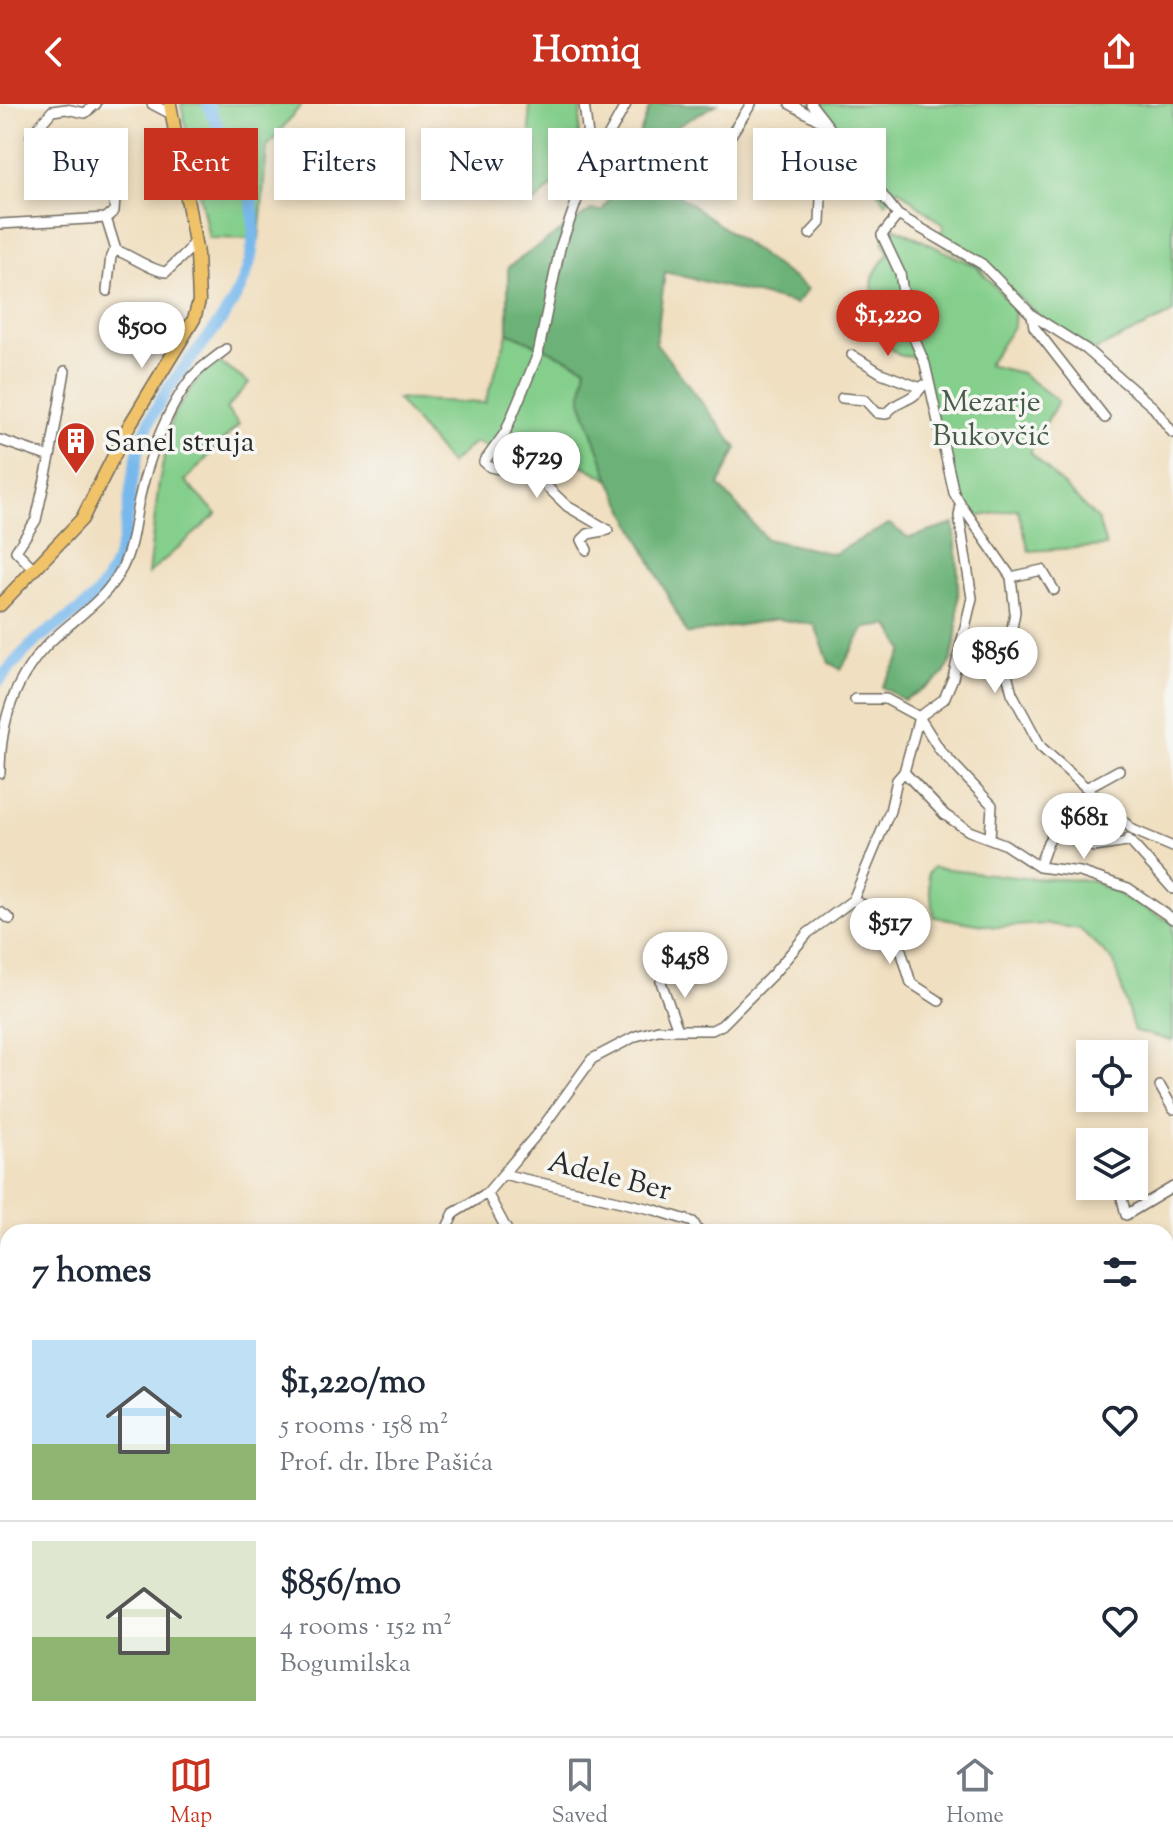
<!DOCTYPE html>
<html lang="en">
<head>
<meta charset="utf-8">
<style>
	:root { --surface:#fff; --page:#f6f6f7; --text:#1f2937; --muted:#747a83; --line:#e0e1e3; --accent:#c8321e }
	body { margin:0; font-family:"Sorts Mill Goudy",serif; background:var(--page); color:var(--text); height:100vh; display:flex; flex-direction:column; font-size:30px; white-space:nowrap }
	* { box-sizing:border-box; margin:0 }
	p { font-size:26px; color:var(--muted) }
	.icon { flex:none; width:44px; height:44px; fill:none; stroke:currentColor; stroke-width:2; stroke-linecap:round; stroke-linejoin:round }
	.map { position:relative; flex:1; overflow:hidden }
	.panel { position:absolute; left:0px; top:1120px; width:1174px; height:512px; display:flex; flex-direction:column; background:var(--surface); border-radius:24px 24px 0 0; box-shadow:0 4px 12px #0003 }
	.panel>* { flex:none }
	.top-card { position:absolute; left:24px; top:24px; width:1126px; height:72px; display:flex; gap:16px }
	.controls { position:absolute; left:1076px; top:936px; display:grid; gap:16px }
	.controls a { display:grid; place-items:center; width:72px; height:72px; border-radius:0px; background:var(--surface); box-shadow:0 4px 12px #0003; font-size:40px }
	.price { position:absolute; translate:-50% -68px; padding:0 18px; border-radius:28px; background:#fff; color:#222; font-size:26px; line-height:52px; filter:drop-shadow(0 2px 4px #0008) }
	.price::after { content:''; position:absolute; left:50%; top:48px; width:24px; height:18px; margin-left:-12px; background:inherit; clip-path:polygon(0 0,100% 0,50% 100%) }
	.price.current { background:var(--accent); color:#fff }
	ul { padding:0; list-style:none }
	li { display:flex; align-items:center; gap:24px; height:200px; padding:0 32px }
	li+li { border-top:2px solid var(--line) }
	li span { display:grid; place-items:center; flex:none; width:224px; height:160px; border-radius:0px; color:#555 }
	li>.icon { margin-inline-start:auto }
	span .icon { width:96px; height:96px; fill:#fffc; stroke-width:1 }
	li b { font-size:34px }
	h2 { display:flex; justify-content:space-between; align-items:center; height:96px; padding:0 32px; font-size:34px }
	.pill { padding:0 28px; border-radius:0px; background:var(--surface); box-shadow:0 4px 12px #0003; font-size:28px; line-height:72px }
	.pill.current { background:var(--accent); color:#fff }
	header { display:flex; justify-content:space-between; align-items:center; height:104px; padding:0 32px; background:var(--accent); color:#fff; font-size:36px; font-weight:800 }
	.menu { display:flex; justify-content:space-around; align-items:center; height:112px; border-top:2px solid var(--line); background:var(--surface); font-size:22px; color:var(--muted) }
	.menu a { display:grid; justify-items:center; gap:4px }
	.menu .current { color:var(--accent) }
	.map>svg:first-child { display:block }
	.green { fill:#85cf8c; stroke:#587d5c; stroke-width:2 }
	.forest { fill:#6cb278; stroke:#4c6e52; stroke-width:2 }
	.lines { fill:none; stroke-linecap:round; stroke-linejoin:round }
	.river { stroke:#78b9ed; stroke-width:12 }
	.minor-casing { stroke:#706a5f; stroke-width:12 }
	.major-casing { stroke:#706a5f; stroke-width:15 }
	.minor { stroke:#fff; stroke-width:9 }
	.major { stroke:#f1c369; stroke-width:12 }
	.labels { text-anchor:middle; stroke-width:7; stroke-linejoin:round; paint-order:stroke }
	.park-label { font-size:30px; fill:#465c48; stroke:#f6f6f2 }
	.poi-label { font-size:30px; fill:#2b2b2b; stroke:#f6f6f2; text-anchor:start }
	.street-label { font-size:30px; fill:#2b2b2b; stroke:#f6f6f2 }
</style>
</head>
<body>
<header><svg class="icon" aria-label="back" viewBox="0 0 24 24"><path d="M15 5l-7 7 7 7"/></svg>Homiq<svg class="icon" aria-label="share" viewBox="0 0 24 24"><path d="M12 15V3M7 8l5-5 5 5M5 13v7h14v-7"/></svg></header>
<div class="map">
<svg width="1173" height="1632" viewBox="0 0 1173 1632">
	<rect width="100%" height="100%" fill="#f6f6f2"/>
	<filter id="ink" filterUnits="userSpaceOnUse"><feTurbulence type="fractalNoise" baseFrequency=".0125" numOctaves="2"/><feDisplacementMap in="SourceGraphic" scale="16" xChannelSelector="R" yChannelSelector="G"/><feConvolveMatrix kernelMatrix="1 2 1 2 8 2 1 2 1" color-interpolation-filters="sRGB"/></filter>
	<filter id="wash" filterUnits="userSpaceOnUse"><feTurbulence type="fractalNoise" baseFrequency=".006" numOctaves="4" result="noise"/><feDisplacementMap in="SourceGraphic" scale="32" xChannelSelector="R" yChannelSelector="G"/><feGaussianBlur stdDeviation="1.8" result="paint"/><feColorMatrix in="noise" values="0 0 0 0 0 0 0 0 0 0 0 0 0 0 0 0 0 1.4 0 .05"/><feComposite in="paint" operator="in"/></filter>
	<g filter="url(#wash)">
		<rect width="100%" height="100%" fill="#f0dfc0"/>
		<path class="green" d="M181,0H302L267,43L259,135L209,134Z
			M529,0H581C578,55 575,64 533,99Z
			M811,0H1173V209L1093,247L1050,222L997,174L937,136L944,122L898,85L886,99Z
			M894,123L977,163L1015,204L1014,221L988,261L1021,269L1058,297L1030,348L1098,416L1106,442L1029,447L1018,405L976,413L954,389L920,252C883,256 896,239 875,221L879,213C871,181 866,175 889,149L883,139L887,127Z
			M508,228L586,263L581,296L610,376L540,338L517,356L475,338L450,360L397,295L485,299Z
			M213,254L249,279L226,305L239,320L185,377L217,410L148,470L159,378L173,311Z
			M933,763L1023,774L1091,776L1173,819V937L1134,927L1114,858L1080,825L1048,820L996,823L934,813L928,769Z"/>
		<path class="forest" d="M651,0H717L678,22L673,87L808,185L796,200L665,168L656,239L737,344L719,381L766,435L834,450L889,420L909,434L954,420C958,454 964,540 945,568C938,579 916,588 904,596L882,583L904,547L889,521L865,524L841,565L829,559L815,521L777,515L687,530L610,376L581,296L586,263L508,228V163L591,106L602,107L626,66Z
			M826,27L861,72L847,75L833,62L821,36Z"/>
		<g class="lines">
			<path class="river" d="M0,576C11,562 23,548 37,536C56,520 83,508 99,488C136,439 123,392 141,339C172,244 269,210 252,99C246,64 220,34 208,0"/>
		</g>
	</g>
	<g filter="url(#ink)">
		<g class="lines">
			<g class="minor-casing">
				<path id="minor" d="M152,0L173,11
					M584,0L591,56L560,144L538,250L505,329L484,358L490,363L538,374L567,402L608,426L588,430L582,436L587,446
					M790,0L822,18L813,58L814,73L826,82L821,93L820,119L810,130
					M811,0L898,111L982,160L1032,211L1086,245L1154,304L1173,329
					M31,32L52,7L66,5L85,9L96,0
					M591,56L600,47L626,0
					M696,85L751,0
					M106,114L114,107L115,94
					M0,120L106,114L116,146C132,152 152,167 166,168L188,147L195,135
					M107,187L111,152L116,146
					M1032,211L1034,223L1105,314
					M852,251L881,269L921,284L924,281
					M842,294L865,296L877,309L886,310C896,296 912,298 921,284
					M0,336L50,353L36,416L16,447L35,466
					M50,353L65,267
					M961,401L1011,473L1015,508L1005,562L1012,589L1041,643L1133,726L1173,743
					M1011,473L1042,466L1054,486
					M855,595H886L919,613L940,646L992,701L990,734
					M904,668L945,711L969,727L1004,740L1039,763L1080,768L1128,784L1173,815
					M0,669C0,619 14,573 51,537C77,512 104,498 122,464C132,444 134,422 138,400C147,358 166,305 193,272C202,262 215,254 226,245
					M1088,683L1119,666
					M1128,735L1173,785
					M1039,763L1048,738L1056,728L1094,743L1127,738
					M853,796L868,803L900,843L911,879L939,897
					M0,808L10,815
					M661,878L678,926
					M1160,982L1173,1005
					M503,1070L655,1106L693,1118L699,1128
					M1119,1082L1126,1111L1173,1083
					M487,1089L508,1128
					M445,1128L454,1109L487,1089L503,1070L542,1024L592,955L636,932L658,926H712L722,921L774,869L808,829L853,796L890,707L897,676L904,668L919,613L944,595L953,574L972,494L959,412L961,401L954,389L925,260L908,220L900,169L882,131L898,111
					M1166,1250L1173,1244
					M1166,1293L1173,1284
					M1166,1611L1173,1597
					M290,1632L291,1624
					M538,1632L540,1624
					M694,1632L704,1624
					M714,1632L719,1624
					M755,1632L765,1624
					M788,1632L802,1624
					M1156,1632L1160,1624"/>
			</g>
			<g class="major-casing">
				<path id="major" d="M0,501L82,415L129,322L194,215L199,197L197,150L170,0"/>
			</g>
			<use href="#minor" class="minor"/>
			<use href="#major" class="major"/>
		</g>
	</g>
	<defs>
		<g id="building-pin" transform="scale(2)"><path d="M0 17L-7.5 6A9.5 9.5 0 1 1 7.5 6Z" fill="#c8321e" stroke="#f6f6f2"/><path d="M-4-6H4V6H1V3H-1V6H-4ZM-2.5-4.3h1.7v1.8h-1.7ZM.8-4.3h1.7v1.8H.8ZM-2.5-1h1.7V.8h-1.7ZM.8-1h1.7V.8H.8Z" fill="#fff"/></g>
	</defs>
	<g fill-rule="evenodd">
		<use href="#building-pin" x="76" y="337"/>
	</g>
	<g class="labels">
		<g class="park-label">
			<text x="991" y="307">Mezarje<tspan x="991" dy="34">Bukovčić</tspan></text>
		</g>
		<g class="poi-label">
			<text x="104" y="347">Sanel struja</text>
		</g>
		<g class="street-label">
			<text transform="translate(610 1071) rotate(14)" y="10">Adele Ber</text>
		</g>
	</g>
</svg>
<div class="controls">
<a><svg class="icon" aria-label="locate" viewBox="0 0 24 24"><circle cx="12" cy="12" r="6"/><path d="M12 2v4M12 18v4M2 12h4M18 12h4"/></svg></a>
<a><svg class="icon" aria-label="layers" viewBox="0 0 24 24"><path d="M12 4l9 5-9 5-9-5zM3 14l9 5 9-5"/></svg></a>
</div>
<b class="price current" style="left:888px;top:254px">$1,220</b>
<b class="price" style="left:142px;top:266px">$500</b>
<b class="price" style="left:537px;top:396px">$729</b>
<b class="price" style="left:995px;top:591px">$856</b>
<b class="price" style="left:1084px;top:757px">$681</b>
<b class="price" style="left:890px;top:862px">$517</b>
<b class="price" style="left:685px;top:896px">$458</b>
<div class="top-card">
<a class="pill">Buy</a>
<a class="pill current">Rent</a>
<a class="pill">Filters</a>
<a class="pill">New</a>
<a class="pill">Apartment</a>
<a class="pill">House</a>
</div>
<section class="panel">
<h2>7 homes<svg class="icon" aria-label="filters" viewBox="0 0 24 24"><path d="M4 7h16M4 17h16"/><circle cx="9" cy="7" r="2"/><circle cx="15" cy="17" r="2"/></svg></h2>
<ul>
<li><span style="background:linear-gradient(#bfe0f5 65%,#8fb573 0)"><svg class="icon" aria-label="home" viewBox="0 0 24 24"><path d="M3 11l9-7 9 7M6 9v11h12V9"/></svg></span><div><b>$1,220/mo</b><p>5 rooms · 158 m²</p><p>Prof. dr. Ibre Pašića</p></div><svg class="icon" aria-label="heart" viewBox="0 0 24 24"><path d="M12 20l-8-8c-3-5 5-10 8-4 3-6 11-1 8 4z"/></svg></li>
<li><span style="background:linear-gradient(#dfe7d0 60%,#8fb573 0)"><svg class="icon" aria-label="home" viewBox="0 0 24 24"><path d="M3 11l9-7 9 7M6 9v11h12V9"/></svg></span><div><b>$856/mo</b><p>4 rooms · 152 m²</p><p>Bogumilska</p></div><svg class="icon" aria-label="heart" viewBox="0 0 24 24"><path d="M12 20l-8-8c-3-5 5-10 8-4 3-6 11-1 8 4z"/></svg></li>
</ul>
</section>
</div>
<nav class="menu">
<a class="current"><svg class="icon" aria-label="map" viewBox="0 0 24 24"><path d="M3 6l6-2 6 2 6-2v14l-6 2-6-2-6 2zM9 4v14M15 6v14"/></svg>Map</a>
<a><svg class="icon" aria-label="saved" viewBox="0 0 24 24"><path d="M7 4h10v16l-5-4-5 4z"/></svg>Saved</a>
<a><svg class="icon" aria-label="home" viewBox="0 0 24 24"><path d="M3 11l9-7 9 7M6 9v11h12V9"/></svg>Home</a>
</nav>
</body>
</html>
